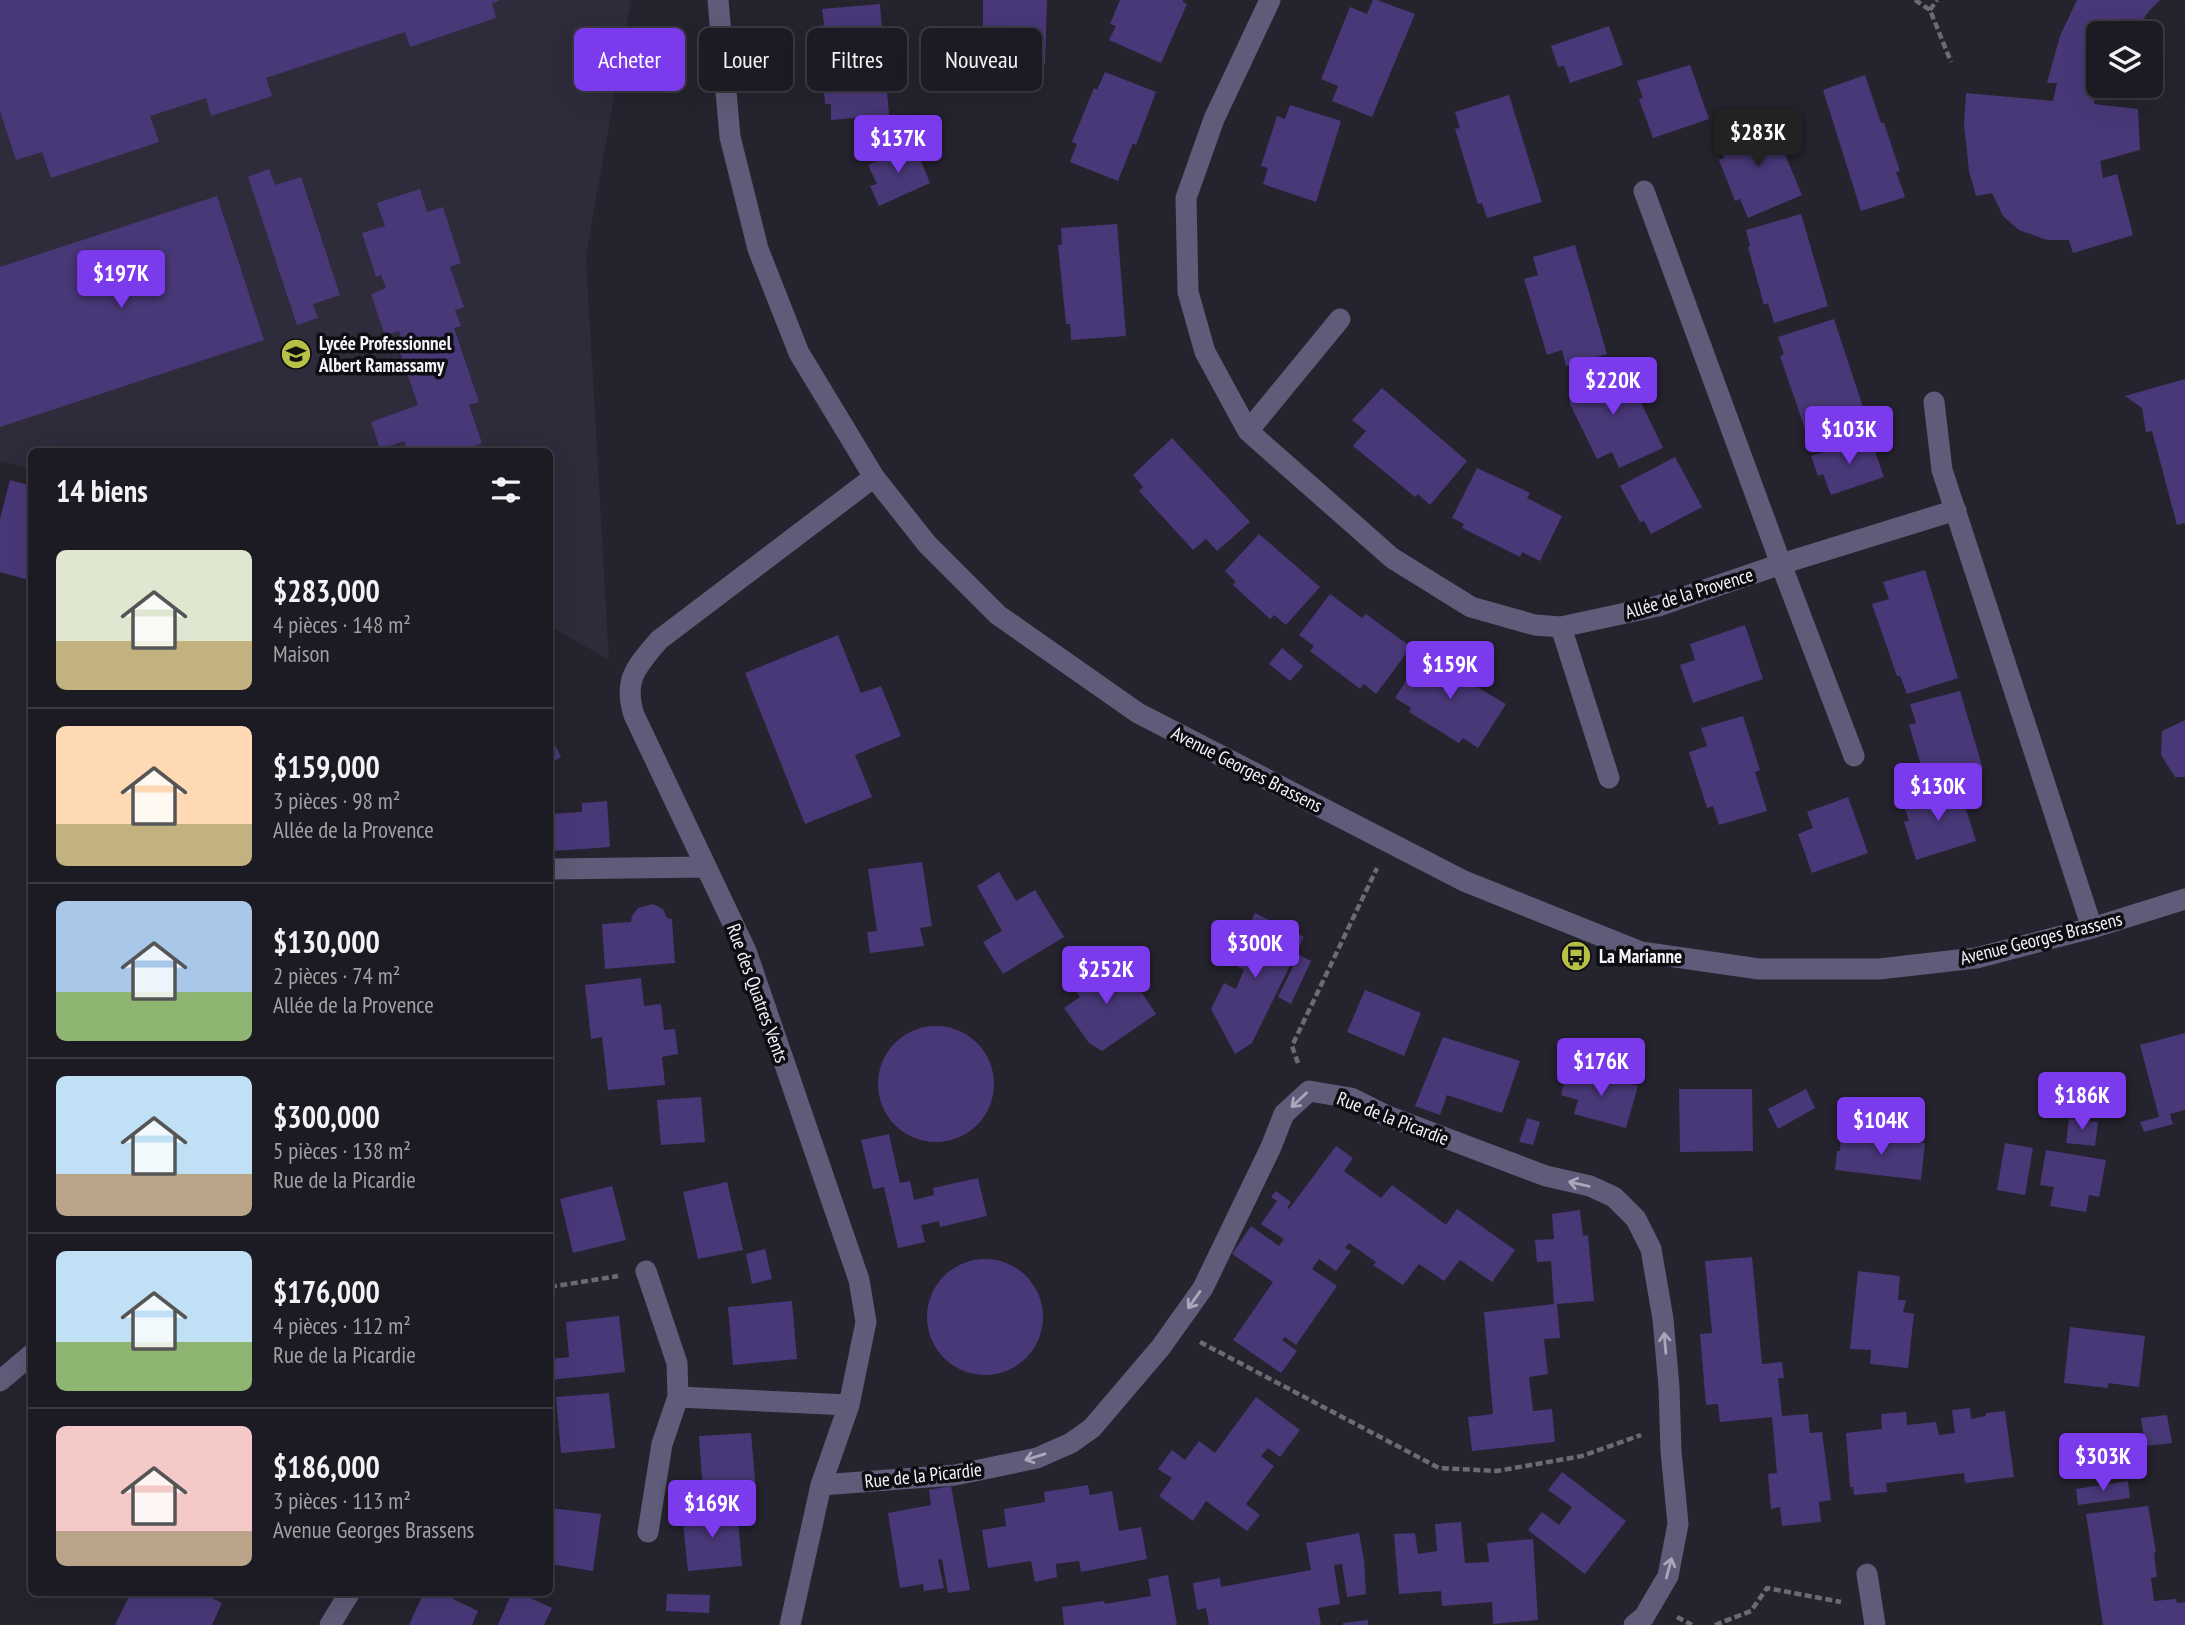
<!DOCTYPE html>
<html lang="fr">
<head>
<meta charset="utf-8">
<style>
	:root { --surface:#1c1a22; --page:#25232a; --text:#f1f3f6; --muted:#a0a1a5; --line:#3a3840; --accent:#7c3aed }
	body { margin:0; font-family:"PT Sans Narrow",sans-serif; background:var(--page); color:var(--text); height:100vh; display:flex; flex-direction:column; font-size:26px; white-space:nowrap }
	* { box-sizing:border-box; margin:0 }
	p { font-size:23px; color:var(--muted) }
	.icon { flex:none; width:38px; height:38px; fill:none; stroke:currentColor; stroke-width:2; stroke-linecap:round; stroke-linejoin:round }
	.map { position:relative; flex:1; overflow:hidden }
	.panel { position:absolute; left:28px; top:448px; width:525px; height:1148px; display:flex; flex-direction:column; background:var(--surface); border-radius:10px; box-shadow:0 7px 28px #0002,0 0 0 2px var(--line) }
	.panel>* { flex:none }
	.top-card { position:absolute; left:574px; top:28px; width:665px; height:63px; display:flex; gap:14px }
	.controls { position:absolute; left:2086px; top:21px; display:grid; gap:14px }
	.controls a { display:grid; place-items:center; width:77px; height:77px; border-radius:10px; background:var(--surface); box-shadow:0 7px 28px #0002,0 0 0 2px var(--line); font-size:35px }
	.price { position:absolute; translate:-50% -60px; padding:0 16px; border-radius:7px; background:var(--accent); color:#fff; font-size:23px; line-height:46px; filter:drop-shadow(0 2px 4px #0008) }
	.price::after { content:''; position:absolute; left:50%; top:42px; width:21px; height:16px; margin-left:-10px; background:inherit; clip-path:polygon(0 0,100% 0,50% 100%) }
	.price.on { background:#222; color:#fff }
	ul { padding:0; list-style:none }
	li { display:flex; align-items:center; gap:21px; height:175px; padding:0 28px }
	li+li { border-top:2px solid var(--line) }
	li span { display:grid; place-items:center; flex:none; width:196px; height:140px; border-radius:10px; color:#555 }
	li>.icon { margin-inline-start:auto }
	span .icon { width:84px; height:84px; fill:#fffc; stroke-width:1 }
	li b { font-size:30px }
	h2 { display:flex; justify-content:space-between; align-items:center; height:84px; padding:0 28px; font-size:30px }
	.chip { padding:0 24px; border-radius:10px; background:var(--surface); box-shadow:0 7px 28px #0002,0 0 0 2px var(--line); font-size:24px; line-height:63px }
	.chip.on { background:var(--accent); color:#fff }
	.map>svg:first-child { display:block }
	.built { fill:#2e2b3b }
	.building { fill:#493878 }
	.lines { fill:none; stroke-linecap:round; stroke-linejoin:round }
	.path { stroke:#6c6a74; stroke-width:4.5; stroke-dasharray:7 3.5; stroke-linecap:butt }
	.minor { stroke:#605b78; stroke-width:21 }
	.oneway { stroke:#aaa7ba }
	.labels { text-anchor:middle; stroke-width:7; stroke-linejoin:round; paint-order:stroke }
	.poi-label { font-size:19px; font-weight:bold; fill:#f4f3fb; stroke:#0e0d12; text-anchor:start }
	.street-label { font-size:19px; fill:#f4f3fb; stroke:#0e0d12 }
</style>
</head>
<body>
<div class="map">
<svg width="2185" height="1625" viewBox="0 0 2185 1625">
	<rect width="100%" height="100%" fill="#25232e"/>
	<path class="built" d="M0,0H631L586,256L609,660L550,626V452H32L31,469L0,461Z"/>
	<path class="building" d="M0,0H499V1L492,3L496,18L410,47L405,32L266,78L272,96L211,116L206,98L150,116L159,142L51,178L42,152L16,160L0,111Z
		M983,0H1047L1045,65H1003V47H983Z
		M1120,0H1183V2L1187,4L1161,63L1109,40L1116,26L1110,24Z
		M1373,0H1377L1415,14L1372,117L1332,101L1338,86L1321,79L1350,7L1367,14Z
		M2077,0H2160L2149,11L2133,33H2098V86H2111L2110,89L2096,88L2094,104L2138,109L2140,150L2100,161L2103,178L2117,174L2133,235L2073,253L2069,240H2047L2019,230L2003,216L1992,193L1976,196L1969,171L1964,124L1966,93L2053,101L2057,83H2047L2060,36Z
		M880,4L889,115L831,120V104H825L819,26L824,25L822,9Z
		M1609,26L1623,65L1570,83L1564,66L1558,67L1551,46Z
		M1690,65L1709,119L1653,138L1639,99L1643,98L1637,81Z
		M1105,72L1156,92L1136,145L1133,143L1118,181L1070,162L1077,144L1072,142L1094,88L1097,90Z
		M1865,75L1881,123H1884L1900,171L1896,172L1905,197L1861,211L1823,90Z
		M1509,95L1542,202L1487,218L1482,203L1478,204L1455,129L1460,128L1455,112Z
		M1290,105L1341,121L1316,202L1263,184L1268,168L1261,166L1277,116L1285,119Z
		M1770,119L1802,195L1748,218L1740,199L1735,201L1719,160L1724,158L1717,140Z
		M914,144L930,183L879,206L870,186L877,184L868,165Z
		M269,169L275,185L301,177L340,295L313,304L318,318L297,325L248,177Z
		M420,189L427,212L443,207L461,263L450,267L464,307L455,310L461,326L454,328L479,402L469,405L482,443L459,452H408L404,441L380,449L371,422L418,405L398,346L403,344L399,331L385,336L371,294L386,288L381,275L376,277L362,233L385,226L377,203Z
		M217,196L264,340L0,427V267Z
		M1801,214L1828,306L1774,323L1768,303L1764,305L1748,247L1750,246L1746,230Z
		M1117,224L1126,336L1071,340L1070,324H1066L1058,245H1062L1061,228Z
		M1575,245L1607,354L1566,366L1562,350L1547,355L1524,279L1538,275L1533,257Z
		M1834,319L1869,425L1813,443L1808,428L1805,429L1780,356L1784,354L1778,337Z
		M1615,363L1632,398L1638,396L1663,448L1619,468L1612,452L1597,459L1569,402L1576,398L1569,384Z
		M2185,379V523L2177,525L2152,431L2146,432L2142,408L2125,396Z
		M1382,388L1467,461L1430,505L1418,494L1415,497L1353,446L1366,431L1352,420Z
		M1870,437L1884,477L1831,495L1823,474L1818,476L1811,456Z
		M1172,438L1250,522L1217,551L1206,539L1193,550L1139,491L1143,487L1133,475Z
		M1675,457L1702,507L1651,534L1644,521L1640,522L1620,486Z
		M1477,468L1530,493L1527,498L1562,516L1540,561L1522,552L1520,557L1462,528L1464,524L1452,518Z
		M10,480L32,486V581L0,572V519Z
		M1259,534L1320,587L1286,625L1274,615L1270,619L1233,585L1236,582L1225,571Z
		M1925,570L1958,678L1907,694L1900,676H1897L1872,604L1889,599L1883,582Z
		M1330,594L1362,618L1366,614L1411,647L1376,694L1364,684L1360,689L1310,651L1314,646L1299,635Z
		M1745,625L1763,679L1693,703L1680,665L1695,660L1690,644Z
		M838,635L861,693L881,686L901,736L855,755L872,797L805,824L745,673Z
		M1282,648L1303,666L1290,681L1269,664Z
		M1426,650L1475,682L1472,684L1506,704L1478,748L1463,738L1459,743L1409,712L1411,708L1395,698Z
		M1960,691L1983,769L1934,783L1928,764L1921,765L1909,725L1916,723L1910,704Z
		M1743,716L1760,770L1755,772L1767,811L1719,825L1713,806L1707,808L1689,752L1707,746L1701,728Z
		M2185,720V777H2175L2161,755L2162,731Z
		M550,735L561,757L550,763Z
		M1959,787L1976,841L1916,860L1904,822L1909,821L1903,803Z
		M1848,797L1868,853L1812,873L1798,834L1813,828L1807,812Z
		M607,801L610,847L553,851L550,814L582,812V803Z
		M922,862L932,926L920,928L924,946L870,953L867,932L877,931L868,869Z
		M999,872L1016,901L1035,890L1064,937L1003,974L983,942L1002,931L977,886Z
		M653,904L663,909L667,918L672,919L675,963L605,969L602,924L631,922L632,916L638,908Z
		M1255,913L1304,937L1252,1043L1235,1054L1211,1009L1224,983L1236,989L1244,970L1231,963Z
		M1299,955L1311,961L1291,1004L1278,997Z
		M1094,958L1109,978L1115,973L1125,987L1134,981L1156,1014L1102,1051L1089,1043L1064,1008L1080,997L1066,976Z
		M641,978L644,1006L661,1004L664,1030L675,1029L678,1054L662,1057L665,1085L608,1090L602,1037L591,1039L585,985Z
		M1365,990L1421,1013L1404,1056L1347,1032Z
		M878 1084a58 58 0 1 1 116 0a58 58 0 1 1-116 0Z
		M2185,1033V1110L2170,1114L2173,1124L2144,1132L2140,1122L2159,1117L2140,1045Z
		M1443,1037L1520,1061L1502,1113L1447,1095L1440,1115L1415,1106Z
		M1586,1071L1638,1086L1626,1128L1574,1114L1578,1100L1561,1095L1567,1072L1585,1076Z
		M1679,1089H1752L1753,1151L1680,1152Z
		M1806,1089L1815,1108L1778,1129L1768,1109Z
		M701,1097L705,1142L661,1145L657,1100Z
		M1527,1118L1540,1122L1533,1145L1519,1142Z
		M2069,1119L2098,1122L2095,1146L2066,1143Z
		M889,1134L900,1183L910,1181L914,1200L934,1195L933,1188L978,1178L987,1216L940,1227L939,1221L921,1225L925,1242L898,1248L884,1187L873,1189L861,1140Z
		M1841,1134L1925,1143L1921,1180L1835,1170L1837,1151H1840Z
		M2005,1143L2033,1148L2025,1195L1997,1190Z
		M1336,1146L1353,1158L1344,1171L1381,1198L1392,1185L1446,1225L1457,1209L1515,1250L1492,1282L1460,1260L1444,1281L1419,1264L1403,1285L1373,1265L1376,1262L1349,1243L1345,1248L1351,1251L1336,1271L1319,1259L1312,1269L1337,1286L1296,1345L1285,1337L1282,1340L1297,1351L1281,1373L1233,1340L1273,1282L1232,1254L1251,1226L1279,1246L1284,1239L1261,1224L1277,1201L1271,1197L1276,1191L1291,1202L1287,1208L1289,1209Z
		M2046,1150L2106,1160L2099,1197L2089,1195L2086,1212L2050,1206L2054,1187L2040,1185Z
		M727,1182L743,1250L698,1259L683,1192Z
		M612,1186L626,1240L573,1253L560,1199Z
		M1580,1210L1583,1236L1588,1235L1594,1301L1557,1304L1560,1338L1544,1339L1548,1374L1529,1377L1533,1411L1552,1409L1555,1442L1472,1451L1468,1417L1493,1414L1484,1312L1554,1304L1551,1261L1537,1262L1535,1240L1554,1239L1552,1214Z
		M765,1249L772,1279L752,1284L746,1254Z
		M1752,1257L1762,1364L1782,1362L1784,1378H1778L1782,1416L1808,1414L1810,1433L1822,1432L1831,1500L1819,1502L1821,1522L1782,1526L1780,1507L1771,1509L1768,1474L1777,1473L1772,1417L1720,1422L1718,1404L1706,1405L1700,1334L1712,1333L1705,1261Z
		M927 1317a58 58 0 1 1 116 0a58 58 0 1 1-116 0Z
		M1858,1271L1900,1276L1898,1300H1906L1903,1312L1914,1314L1908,1368L1870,1364L1871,1350L1850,1349Z
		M792,1301L797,1359L733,1365L728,1307Z
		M619,1316L625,1372L550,1380V1359L569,1357L566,1322Z
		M2070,1327L2145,1336L2139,1387L2108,1383V1388L2064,1383Z
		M609,1393L615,1448L561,1453L556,1397Z
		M1256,1397L1300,1430L1280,1457L1268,1448L1261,1456L1274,1466L1246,1504L1260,1515L1247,1531L1206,1501L1193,1521L1159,1496L1172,1478L1158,1469L1172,1450L1185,1460L1199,1441L1215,1453Z
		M1970,1408L1971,1419L1986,1416V1413L2005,1411L2014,1477L1965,1483L1964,1473L1886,1483L1887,1492L1854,1495L1853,1487H1850L1846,1433L1882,1429L1881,1414L1906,1412L1907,1425L1936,1422L1939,1435L1955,1433L1952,1410Z
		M2167,1415L2172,1443L2145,1446L2141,1418Z
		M751,1433L756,1491L703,1495L699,1436Z
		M1562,1472L1626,1521L1585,1574L1528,1530L1542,1512L1559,1525L1572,1507L1548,1490Z
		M2128,1481L2130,1498L2078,1505L2076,1489Z
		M1088,1485L1090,1495L1112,1491L1119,1531L1141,1527L1147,1559L1081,1572L1079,1561L1056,1564L1057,1577L1035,1582L1031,1561L988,1568L982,1530L1006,1526L1004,1509L1045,1502L1044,1492Z
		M951,1486L970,1590L948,1593L942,1559L938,1560L944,1588L924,1591L923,1584L900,1588L888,1513L931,1505L929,1490Z
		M2148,1506L2156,1552L2154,1553L2157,1577L2151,1578L2154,1601L2176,1599L2177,1603L2185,1602V1625H2103L2086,1514Z
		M550,1508L601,1514L593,1571L550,1564Z
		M737,1509L742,1566L688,1571L682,1514Z
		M1461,1522L1465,1563L1489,1562L1487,1543L1533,1539L1538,1620L1493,1624L1492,1602L1442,1606L1441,1591L1399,1594L1394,1534L1415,1533L1418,1554L1437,1551L1435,1524Z
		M1359,1533L1364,1560L1366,1594L1347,1597L1342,1564L1334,1565L1340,1604L1318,1608L1321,1625H1209L1206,1608L1197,1610L1193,1583L1220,1578L1221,1587L1311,1570L1306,1543Z
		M1168,1575L1177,1625H1064L1062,1607L1104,1601L1105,1604L1151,1596L1148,1579Z
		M131,1592H210L208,1596L222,1603L212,1625H115Z
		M424,1592H439L478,1611L472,1625H409Z
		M512,1592H518L552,1608L544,1625H498Z
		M667,1594L710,1595L709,1613L666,1611Z
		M1368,1620V1625H1343V1623Z"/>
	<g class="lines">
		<path class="path" d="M1915,0L1930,10L1951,62
			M1930,10L1937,0
			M1298,1063L1292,1046L1377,868
			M550,1287L618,1276
			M1200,1342L1439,1468L1497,1471L1582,1456L1641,1435
			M1677,1617L1692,1625
			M1715,1625L1751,1611L1767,1588L1841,1602"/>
		<path class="minor" d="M718,0L730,137L758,249L799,353L874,477L927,544L998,615L1138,713L1464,881L1641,952L1759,969H1879L1976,958L2092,928L2185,899
			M1270,0L1214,119L1186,198L1188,292L1205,352L1248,431L1392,558L1471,607L1535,625L1561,627L1658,606L1781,564L1956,510
			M1644,191L1781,564L1854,756
			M1934,402L1942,470L2092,928
			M1248,431L1340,319
			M1561,627L1609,778
			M550,869L706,867
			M646,1271L677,1363L678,1397L662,1444L648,1532
			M0,1381L32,1354
			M678,1397L849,1405
			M821,1485L955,1475L1037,1458L1071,1443L1092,1428L1161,1347L1203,1288L1271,1147L1284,1114L1309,1091L1351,1098L1385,1115L1546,1176L1590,1186L1614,1197L1636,1219L1651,1249L1663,1319L1669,1387L1671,1451L1678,1524L1668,1576L1644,1617L1634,1625
			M1867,1574L1875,1625
			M330,1625L350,1592
			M790,1625L821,1485L849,1405L866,1322L859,1280L746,951L634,715C623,680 636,667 659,640L874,477"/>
	</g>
	<defs><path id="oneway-shaft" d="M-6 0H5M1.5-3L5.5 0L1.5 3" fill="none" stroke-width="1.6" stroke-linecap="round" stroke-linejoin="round" transform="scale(1.75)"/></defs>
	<g class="oneway">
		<use href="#oneway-shaft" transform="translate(1299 1100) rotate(137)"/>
		<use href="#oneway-shaft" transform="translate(1579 1184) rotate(-167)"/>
		<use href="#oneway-shaft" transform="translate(1194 1300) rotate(125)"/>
		<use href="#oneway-shaft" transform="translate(1665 1343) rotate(-95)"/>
		<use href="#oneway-shaft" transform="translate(1035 1457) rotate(163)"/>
		<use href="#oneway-shaft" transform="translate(1669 1568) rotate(-75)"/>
	</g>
	<defs>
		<g id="school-disc" transform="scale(1.575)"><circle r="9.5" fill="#b8c147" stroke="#0e0d12"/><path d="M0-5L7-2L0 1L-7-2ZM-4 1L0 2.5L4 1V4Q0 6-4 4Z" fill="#111"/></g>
		<g id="bus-disc" transform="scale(1.575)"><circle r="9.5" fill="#b8c147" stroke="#0e0d12"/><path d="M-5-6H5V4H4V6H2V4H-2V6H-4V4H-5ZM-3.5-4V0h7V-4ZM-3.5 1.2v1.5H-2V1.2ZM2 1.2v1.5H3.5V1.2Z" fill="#111"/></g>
	</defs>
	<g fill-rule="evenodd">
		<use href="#school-disc" x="296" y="354"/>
		<use href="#bus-disc" x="1576" y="956"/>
	</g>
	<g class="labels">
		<g class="poi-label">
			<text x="319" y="350">Lycée Professionnel<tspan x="319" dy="22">Albert Ramassamy</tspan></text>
			<text x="1599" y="963">La Marianne</text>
		</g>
		<g class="street-label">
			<text transform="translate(1689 593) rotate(-17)" y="7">Allée de la Provence</text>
			<text transform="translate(1247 769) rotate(27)" y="7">Avenue Georges Brassens</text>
			<text transform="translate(2041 938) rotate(-14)" y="7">Avenue Georges Brassens</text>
			<text transform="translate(758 993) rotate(70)" y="7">Rue des Quatres Vents</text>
			<text transform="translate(1393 1118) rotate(21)" y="7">Rue de la Picardie</text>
			<text transform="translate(923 1475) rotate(-6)" y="7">Rue de la Picardie</text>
		</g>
	</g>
</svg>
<div class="controls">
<a><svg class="icon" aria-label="layers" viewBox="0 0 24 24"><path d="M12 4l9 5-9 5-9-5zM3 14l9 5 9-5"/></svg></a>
</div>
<b class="price on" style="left:1758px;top:169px">$283K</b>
<b class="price" style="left:898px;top:175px">$137K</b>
<b class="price" style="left:121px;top:310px">$197K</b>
<b class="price" style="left:1613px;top:417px">$220K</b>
<b class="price" style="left:1849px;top:466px">$103K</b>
<b class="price" style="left:1450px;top:701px">$159K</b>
<b class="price" style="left:1938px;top:823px">$130K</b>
<b class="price" style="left:1255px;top:980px">$300K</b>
<b class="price" style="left:1106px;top:1006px">$252K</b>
<b class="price" style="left:1601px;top:1098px">$176K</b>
<b class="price" style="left:2082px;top:1132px">$186K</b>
<b class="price" style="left:1881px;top:1157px">$104K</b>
<b class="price" style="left:2103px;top:1493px">$303K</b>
<b class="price" style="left:712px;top:1540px">$169K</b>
<div class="top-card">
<a class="chip on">Acheter</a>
<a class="chip">Louer</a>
<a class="chip">Filtres</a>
<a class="chip">Nouveau</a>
</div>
<section class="panel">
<h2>14 biens<svg class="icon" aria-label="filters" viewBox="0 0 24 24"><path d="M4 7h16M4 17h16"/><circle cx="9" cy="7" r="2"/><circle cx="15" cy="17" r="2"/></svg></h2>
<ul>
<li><span style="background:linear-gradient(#dfe7d0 65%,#c2b280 0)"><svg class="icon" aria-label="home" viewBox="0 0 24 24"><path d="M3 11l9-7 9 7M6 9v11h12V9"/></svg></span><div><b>$283,000</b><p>4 pièces · 148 m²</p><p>Maison</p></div></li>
<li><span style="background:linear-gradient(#ffd9b3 70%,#c2b280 0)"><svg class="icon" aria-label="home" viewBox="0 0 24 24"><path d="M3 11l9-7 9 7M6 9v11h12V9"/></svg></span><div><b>$159,000</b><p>3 pièces · 98 m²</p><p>Allée de la Provence</p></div></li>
<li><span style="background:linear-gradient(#a9c7e8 65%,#8fb573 0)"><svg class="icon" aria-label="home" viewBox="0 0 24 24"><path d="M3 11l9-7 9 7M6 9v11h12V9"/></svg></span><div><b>$130,000</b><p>2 pièces · 74 m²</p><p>Allée de la Provence</p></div></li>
<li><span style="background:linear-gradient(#bfe0f5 70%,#b9a48a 0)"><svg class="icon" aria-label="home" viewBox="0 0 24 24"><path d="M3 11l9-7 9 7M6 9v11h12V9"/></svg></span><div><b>$300,000</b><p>5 pièces · 138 m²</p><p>Rue de la Picardie</p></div></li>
<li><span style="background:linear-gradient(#bfe0f5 65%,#8fb573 0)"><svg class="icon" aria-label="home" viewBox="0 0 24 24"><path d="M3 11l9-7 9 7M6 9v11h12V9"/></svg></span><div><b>$176,000</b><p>4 pièces · 112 m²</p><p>Rue de la Picardie</p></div></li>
<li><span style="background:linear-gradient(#f6c9c9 75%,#b9a48a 0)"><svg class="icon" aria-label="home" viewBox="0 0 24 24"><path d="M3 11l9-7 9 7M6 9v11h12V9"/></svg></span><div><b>$186,000</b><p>3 pièces · 113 m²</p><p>Avenue Georges Brassens</p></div></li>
</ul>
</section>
</div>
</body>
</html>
